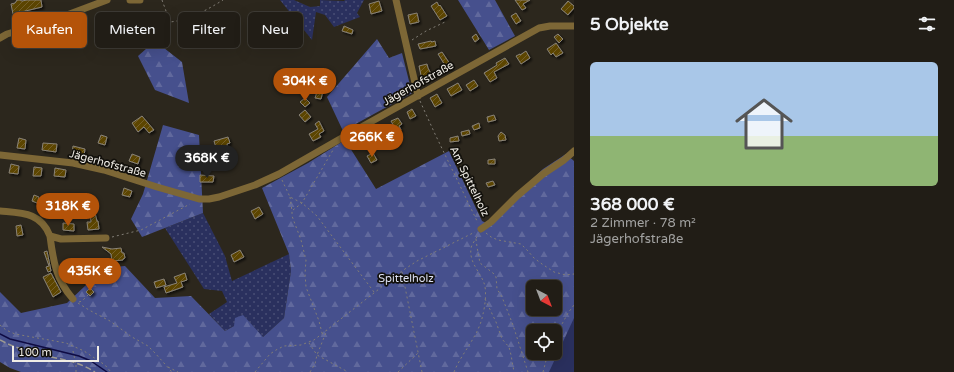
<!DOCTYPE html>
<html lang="de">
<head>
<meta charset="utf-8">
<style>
	:root { --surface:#211d16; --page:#2d2a23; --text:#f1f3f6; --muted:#a2a2a1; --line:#3e3b35; --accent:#b45309 }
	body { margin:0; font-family:"Varela Round",sans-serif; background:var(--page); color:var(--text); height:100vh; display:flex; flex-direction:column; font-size:15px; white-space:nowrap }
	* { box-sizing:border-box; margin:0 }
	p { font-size:13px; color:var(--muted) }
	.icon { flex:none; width:22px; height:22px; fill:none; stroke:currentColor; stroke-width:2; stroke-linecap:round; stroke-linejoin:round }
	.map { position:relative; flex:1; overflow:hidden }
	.details { display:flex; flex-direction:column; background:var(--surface); width:380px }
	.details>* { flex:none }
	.banner { position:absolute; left:12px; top:12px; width:380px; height:36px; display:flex; gap:8px }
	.needle { width:26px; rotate:138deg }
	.fabs { position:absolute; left:526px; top:280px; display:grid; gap:8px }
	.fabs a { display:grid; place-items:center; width:36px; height:36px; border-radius:6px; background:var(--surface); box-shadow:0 4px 16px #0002,0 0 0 1px var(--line); font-size:20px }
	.scale { position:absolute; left:12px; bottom:10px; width:87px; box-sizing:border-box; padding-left:4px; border:2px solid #efece5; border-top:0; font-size:11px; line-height:14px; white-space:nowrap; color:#efece5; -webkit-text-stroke:3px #12100b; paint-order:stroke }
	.price { position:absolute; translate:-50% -34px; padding:0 9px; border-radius:14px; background:var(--accent); color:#fff; font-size:13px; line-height:26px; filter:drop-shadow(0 1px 2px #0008) }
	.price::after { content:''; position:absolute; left:50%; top:24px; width:12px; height:9px; margin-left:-6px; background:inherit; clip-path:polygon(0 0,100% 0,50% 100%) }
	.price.on { background:#222; color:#fff }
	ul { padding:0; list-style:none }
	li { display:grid; align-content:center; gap:8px; height:212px; padding:0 16px }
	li+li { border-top:1px solid var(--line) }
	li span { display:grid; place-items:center; height:124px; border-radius:6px; color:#555 }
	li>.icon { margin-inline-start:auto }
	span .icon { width:72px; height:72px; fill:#fffc; stroke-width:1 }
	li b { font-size:17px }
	h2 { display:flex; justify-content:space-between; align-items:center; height:48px; padding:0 16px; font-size:17px }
	.tag { padding:0 14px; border-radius:6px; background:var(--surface); box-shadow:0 4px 16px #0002,0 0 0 1px var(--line); font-size:14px; line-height:36px }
	.tag.on { background:var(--accent); color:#fff }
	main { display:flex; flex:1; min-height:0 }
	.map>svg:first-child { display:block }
	.grass { fill:url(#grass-dots) }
	.forest { fill:url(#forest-firs); fill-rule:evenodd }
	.green { fill:#2a305e }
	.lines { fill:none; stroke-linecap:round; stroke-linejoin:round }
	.stream { stroke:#0e0b43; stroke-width:1.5 }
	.building { fill:url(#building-hatch); stroke:#898377; filter:url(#shadow) }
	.path { stroke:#827e76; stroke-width:1; stroke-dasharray:2 3; stroke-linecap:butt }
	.minor { stroke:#7d6736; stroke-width:7 }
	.rail { stroke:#9d9a91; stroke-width:1.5; stroke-dasharray:6 3; stroke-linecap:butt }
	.path-bridge { stroke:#827e76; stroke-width:1; stroke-dasharray:2 3; stroke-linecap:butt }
	.labels { text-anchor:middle; stroke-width:3.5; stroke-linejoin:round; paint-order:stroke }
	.street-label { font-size:11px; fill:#efece5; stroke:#12100b }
	.park-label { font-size:11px; fill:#dde1f4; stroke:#12100b }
</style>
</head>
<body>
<main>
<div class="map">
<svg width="574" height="372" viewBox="0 0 574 372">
	<defs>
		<pattern id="grass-dots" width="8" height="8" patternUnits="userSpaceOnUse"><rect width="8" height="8" fill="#2a305e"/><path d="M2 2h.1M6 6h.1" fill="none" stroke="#494e75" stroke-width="1.8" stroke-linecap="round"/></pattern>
		<pattern id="forest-firs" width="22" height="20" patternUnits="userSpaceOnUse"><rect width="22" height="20" fill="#46508d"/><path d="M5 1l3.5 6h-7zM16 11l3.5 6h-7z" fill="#61699d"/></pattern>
		<pattern id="building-hatch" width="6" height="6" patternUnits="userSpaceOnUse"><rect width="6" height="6" fill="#5c4506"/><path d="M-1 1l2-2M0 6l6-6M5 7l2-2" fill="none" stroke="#74602a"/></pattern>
		<filter id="shadow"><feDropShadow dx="2" dy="2" stdDeviation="1" flood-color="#0009"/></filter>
	</defs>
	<rect width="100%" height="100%" fill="#2c271d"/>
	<path class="grass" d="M280,0H294L310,7L320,6V0L344,1L345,0H364L357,13L360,17L334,27L325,15L316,12L312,40Z
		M203,213L225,256L232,281L289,254L291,271L284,318L263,337L234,326L225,331L209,314L227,302L222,291L204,289L165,228Z"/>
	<path class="forest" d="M458,0H495L515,36L489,50Z
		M377,39L389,58L402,53L412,93L343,131L327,97Z
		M155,41L182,62L189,103L155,90L138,56Z
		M163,125L199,135L203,213L142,237L131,219L143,194Z
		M345,140L376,189L449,151L482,221L486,223L543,169L566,154L574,161V372H21L10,368L0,362V292L21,313L67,303L104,268L125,266L155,298L191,296L225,331L234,326L235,318L243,315L263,337L284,318L291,271L289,254L262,188L308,163ZM533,287H555V309H533ZM533,331H555V353H533Z"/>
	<path class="green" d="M574,318V372H549Z"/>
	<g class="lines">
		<path class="stream" d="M0,334L10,339L79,356L91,361L107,372"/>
	</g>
	<path class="building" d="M17,0H20L22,1L27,0H41L42,7L13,14L11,4L15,3Z
		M515,0H530L523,4L526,8L522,10Z
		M379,1L382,11L371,14L369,4Z
		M568,1L574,6V8L568,15L561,9Z
		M437,2L439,6L440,5L447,16L440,20L431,6Z
		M417,13L419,22L410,24L408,15Z
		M516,13L521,21L516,24L511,16Z
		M344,26L353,30L352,34L342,31Z
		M476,34L479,39L475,42L472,37Z
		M558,34L563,39L559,43L554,37Z
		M431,41L432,42L435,41L436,46L420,49L418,44Z
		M556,43L563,53L556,57L553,53L551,55L547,49Z
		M526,51L530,58L521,64L516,56L520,54V55Z
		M442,52L452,67L448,70L438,54Z
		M505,58L509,64L494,72L497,78L490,82L484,73L497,65L496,63Z
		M427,64L428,68L432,76L424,81L422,80L419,66Z
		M312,79L320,82L318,89L323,91L321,99L315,98L317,92L309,91Z
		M474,80L478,86L470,91L466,85Z
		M458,83L462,90L451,96L447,89Z
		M437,94L442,103L435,107L430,98Z
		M305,98L310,103L305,107L300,102Z
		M412,109L416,116L410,119L407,112Z
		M305,110L311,117L305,122L299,115Z
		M494,115L496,120L488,122L487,117Z
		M142,116L154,130L149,133L144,127L138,132L132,123Z
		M398,118L402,124L399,126L401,130L397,132L391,121Z
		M319,121L324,131L319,134L321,137L313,141L309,134L318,129L315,124Z
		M479,123L480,128L474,130L472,126Z
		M469,130L470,134L462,136L461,132Z
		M501,132L505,135L506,140L499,141L498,136Z
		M101,135L107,137L105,145L98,143Z
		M458,136L459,141L450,142V138Z
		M228,137L230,143L227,144L229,156L219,157L217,147L216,148L214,141Z
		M395,137L399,143L391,147L388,141Z
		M19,138L26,140L25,149L17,148Z
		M43,143L57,144L56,152L42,150Z
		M73,146L85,149L84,156L72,154Z
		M373,153L377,160L371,163L367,156Z
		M132,154L140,157L138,164L129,161Z
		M495,159V164H488V160Z
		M11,164L19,166L18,174L9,173Z
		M34,167L42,168L41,176H33Z
		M55,168L66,170L65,177L54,176Z
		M200,175L214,176L213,182H200Z
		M493,181L495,185L488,187L486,183Z
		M124,188L132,191L130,197L122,195Z
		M34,195L39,197L37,203L32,201Z
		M259,207L263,214L255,219L251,211Z
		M90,213H95L97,221H98L99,229L88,230L87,222H91Z
		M63,223L74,224V231L63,230Z
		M21,225L23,235L17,236L16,226Z
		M102,247L112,249L121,248L122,253H124L125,258L123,259V260L112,261L111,254Z
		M240,250L244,257L234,262L231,255Z
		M47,251L51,271L48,272L46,267L49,266L44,252Z
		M51,273L61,292L53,297L43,277Z
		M185,273L187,280L181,282L183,287L166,293L164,287L177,283L174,277Z
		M164,279L166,285L156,288L154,282Z
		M90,288L94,292L90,296L86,292Z"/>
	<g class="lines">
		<path class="path" d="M162,0L170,22C189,20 207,10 223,0
			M412,40L426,31L445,22
			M420,101L435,134L478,223
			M282,180L290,197L302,203L317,216L374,292
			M290,197L292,211V216L301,240L306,260L305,274L306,287L319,321L322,333
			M293,210L302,203L333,150
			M486,233L491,237L498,240L521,244L527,250L534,258L542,264L554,272L566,275L574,274
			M112,237L141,230L190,204
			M476,239L477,247L480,263L493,273L496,277L497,289L502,297L513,325L528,372
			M402,272L422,372
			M485,299L496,322L502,339L509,347L511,355L514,372
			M79,302L82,301L88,295
			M78,303L89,310L110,321L132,337L148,346L155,353L172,372
			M0,325L6,330L15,334L66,343L84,351L105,365L111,372
			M555,337L568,313L574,305
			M309,343L317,355L348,372
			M76,365V372
			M168,367L178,372
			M255,372L270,354L276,350L284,346L301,345L314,340L402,271L417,261L475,232
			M310,372L315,364L317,355L327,330
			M398,372L418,353
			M454,372C462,352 479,336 483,314C485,306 487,291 484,283C480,272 469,262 471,249C471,245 476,239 478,235
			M543,372L548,353"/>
		<path class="minor" d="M130,0H140
			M396,0L418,96
			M0,38L7,34L51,21L107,0
			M0,155L73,163L104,170L157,187L199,199H209L219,197L255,185L279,174L340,139L539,28L550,26H574
			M0,211C21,213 41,212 50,236L61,239L106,238
			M481,229L491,222L517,196L543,174L564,160L574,151
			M50,236C53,260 56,280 73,299"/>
		<path class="rail" d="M0,340C13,347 27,351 41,355C60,359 78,361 95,372"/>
		<path class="path-bridge" d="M73,351L76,365"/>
	</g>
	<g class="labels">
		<g class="street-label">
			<text transform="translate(418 83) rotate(-29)" y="4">Jägerhofstraße</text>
			<text transform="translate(108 163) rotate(15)" y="4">Jägerhofstraße</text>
			<text transform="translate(470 181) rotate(64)" y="4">Am Spittelholz</text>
		</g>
		<g class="park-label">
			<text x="406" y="282">Spittelholz</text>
		</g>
	</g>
</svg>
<div class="fabs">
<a><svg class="needle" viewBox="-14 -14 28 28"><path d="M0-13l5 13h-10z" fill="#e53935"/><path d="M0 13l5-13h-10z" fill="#a2a2a1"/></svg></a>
<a><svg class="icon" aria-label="locate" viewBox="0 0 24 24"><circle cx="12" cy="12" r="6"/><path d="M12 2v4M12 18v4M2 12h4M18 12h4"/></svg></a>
</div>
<div class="scale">100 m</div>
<b class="price" style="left:305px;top:102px">304K €</b>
<b class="price" style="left:372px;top:158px">266K €</b>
<b class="price on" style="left:207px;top:179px">368K €</b>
<b class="price" style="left:68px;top:227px">318K €</b>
<b class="price" style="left:90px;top:292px">435K €</b>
<div class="banner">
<a class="tag on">Kaufen</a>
<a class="tag">Mieten</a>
<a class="tag">Filter</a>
<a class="tag">Neu</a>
</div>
</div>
<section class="details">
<h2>5 Objekte<svg class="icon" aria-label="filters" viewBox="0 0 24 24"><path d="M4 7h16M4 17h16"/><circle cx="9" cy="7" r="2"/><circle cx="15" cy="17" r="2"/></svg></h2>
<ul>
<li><span style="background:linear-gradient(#a9c7e8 60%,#8fb573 0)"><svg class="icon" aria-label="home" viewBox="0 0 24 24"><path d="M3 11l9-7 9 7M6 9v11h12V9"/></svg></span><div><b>368 000 €</b><p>2 Zimmer · 78 m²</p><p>Jägerhofstraße</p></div></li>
</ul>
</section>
</main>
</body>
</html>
